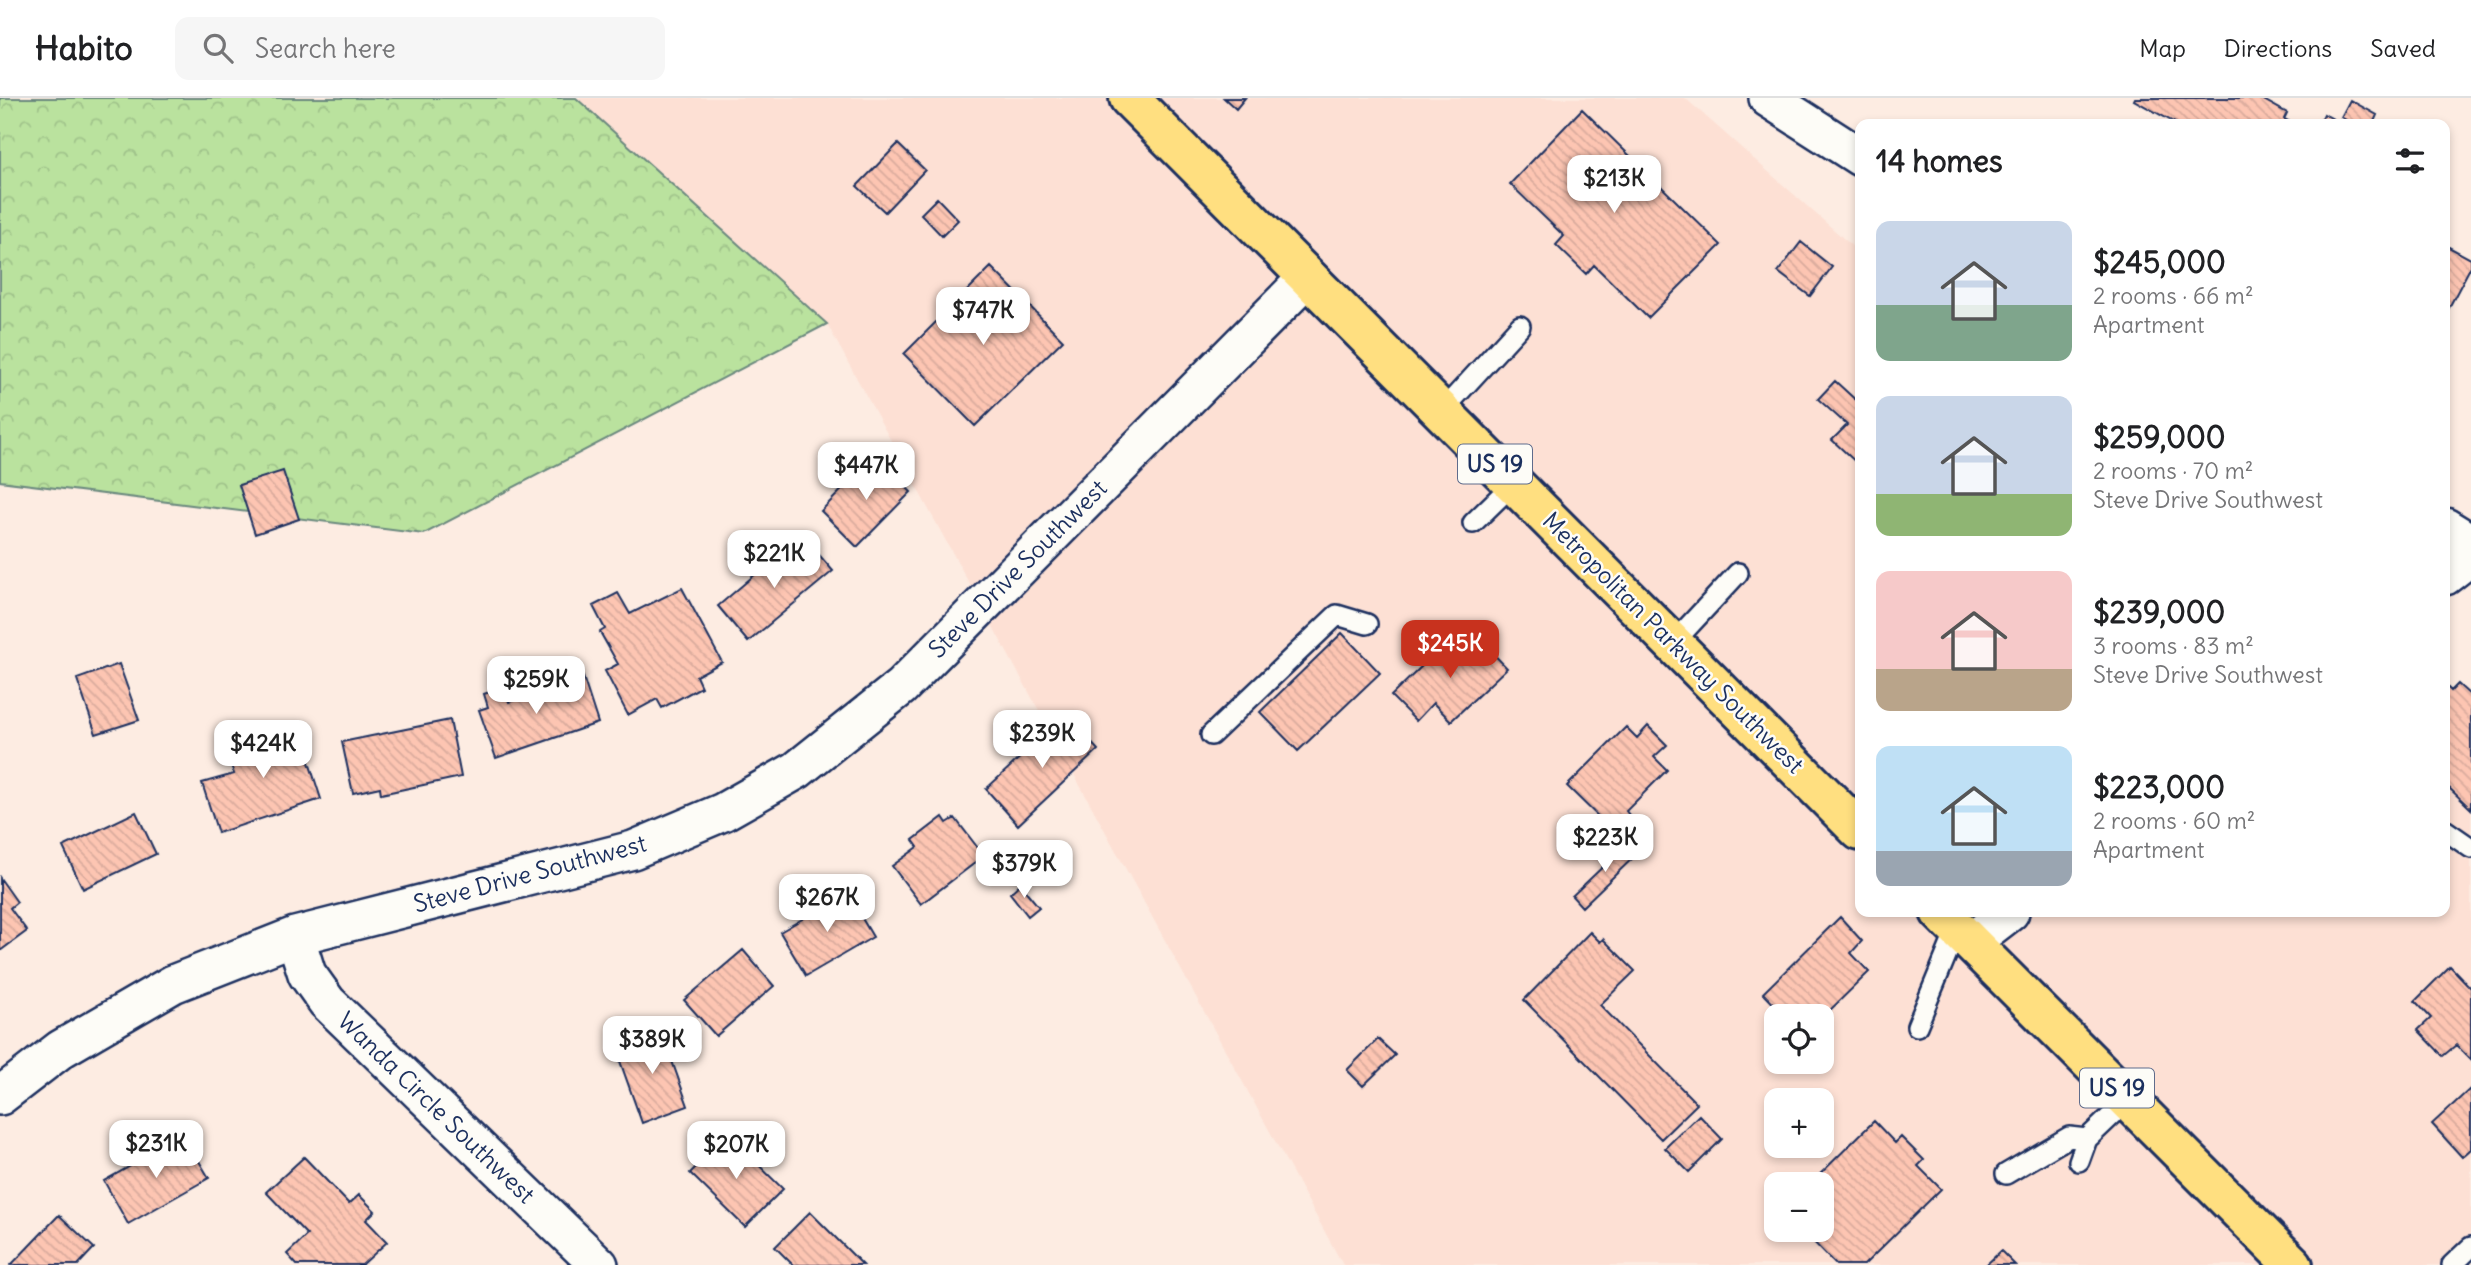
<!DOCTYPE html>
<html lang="en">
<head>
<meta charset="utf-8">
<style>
	:root { --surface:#fff; --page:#f6f6f6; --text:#202124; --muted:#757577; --line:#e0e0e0; --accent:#c8321e }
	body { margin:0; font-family:Delius,sans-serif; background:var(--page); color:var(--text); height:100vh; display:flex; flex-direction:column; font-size:26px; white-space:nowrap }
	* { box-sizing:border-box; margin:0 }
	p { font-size:23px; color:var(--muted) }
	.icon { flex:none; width:38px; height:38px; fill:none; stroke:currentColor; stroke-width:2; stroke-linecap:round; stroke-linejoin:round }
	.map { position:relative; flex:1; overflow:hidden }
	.sheet { position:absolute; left:1855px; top:21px; width:595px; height:798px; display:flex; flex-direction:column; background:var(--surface); border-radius:14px; box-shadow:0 4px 10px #0003 }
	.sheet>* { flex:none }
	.tools { position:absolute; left:1764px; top:906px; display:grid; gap:14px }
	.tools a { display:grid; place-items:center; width:70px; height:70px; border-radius:14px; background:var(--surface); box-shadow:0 4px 10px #0003; font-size:35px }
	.price { position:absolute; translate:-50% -60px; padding:0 16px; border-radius:14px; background:#fff; color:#222; font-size:23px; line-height:46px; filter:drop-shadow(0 2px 4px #0008) }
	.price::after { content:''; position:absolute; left:50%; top:42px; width:21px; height:16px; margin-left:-10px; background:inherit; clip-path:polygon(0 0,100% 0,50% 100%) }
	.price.current { background:var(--accent); color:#fff }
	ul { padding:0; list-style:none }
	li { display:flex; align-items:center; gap:21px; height:175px; padding:0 21px }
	li span { display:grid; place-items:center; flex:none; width:196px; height:140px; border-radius:14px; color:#555 }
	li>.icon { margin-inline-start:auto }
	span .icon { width:84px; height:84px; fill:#fffc; stroke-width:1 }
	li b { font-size:30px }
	h2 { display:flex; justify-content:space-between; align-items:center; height:84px; padding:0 21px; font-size:30px }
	header { display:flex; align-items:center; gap:42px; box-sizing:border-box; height:98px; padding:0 35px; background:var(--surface); border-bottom:2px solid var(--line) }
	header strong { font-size:33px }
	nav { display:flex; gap:38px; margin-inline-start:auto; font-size:24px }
	.search { width:490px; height:63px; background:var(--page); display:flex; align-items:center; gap:18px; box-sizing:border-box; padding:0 24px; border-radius:14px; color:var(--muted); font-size:26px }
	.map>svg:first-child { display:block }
	.built { fill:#fde0d4; fill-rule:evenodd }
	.forest { fill:url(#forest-crowns); stroke:#6a887e; stroke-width:2 }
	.building { fill:url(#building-back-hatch); stroke:#1b2f5e; stroke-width:2 }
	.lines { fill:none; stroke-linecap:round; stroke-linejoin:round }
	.service-casing { stroke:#1b2f5e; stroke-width:24 }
	.minor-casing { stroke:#1b2f5e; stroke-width:42 }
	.primary-casing { stroke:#1b2f5e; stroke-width:44 }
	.service { stroke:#fdfcf7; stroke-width:19 }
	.minor { stroke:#fdfcf7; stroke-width:37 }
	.primary { stroke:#ffdf80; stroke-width:38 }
	.labels { text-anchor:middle; stroke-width:5; stroke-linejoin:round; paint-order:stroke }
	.shield { fill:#fdfcf7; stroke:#5f6c8c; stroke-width:2 }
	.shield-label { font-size:23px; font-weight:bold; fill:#1b2f5e }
	.street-label { font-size:24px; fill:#1b2f5e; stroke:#fdfcf7 }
</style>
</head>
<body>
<header>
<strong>Habito</strong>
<div class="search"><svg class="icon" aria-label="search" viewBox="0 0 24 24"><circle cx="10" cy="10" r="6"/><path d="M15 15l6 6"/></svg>Search here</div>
<nav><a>Map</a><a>Directions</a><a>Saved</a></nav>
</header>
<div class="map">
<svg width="2471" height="1167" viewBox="0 0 2471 1167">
	<defs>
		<pattern id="forest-crowns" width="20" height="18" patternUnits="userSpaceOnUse" patternTransform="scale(1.75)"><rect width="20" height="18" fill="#bae29e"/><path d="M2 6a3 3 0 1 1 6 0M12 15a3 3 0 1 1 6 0" fill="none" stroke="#9fc28a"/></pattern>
		<pattern id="building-back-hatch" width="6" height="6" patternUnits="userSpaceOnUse" patternTransform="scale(1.75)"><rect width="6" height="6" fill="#fdc5b2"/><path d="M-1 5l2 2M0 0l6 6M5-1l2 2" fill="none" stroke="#d8aa9c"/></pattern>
	</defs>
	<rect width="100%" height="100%" fill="#fdece2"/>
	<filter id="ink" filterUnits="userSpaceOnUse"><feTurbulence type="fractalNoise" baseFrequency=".0143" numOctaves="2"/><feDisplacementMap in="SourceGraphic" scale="14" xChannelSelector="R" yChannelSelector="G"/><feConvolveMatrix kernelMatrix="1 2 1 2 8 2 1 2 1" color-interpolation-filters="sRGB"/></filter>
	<g filter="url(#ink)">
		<path class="built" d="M576,0H1685L1860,155V814H2445V671L2471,694V1167H1343L827,226ZM1776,919H1822V964H1776ZM1776,1003H1822V1048H1776ZM1776,1087H1822V1132H1776Z"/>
		<path class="forest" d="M0,0H576L827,226L424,436L0,383Z"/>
		<path class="building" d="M1224,0H1245L1236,11Z
			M2135,0H2260L2287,15L2284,21L2294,26H2177L2134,2Z
			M2350,2L2377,17L2373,26H2353L2341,19Z
			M1582,11L1721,147L1648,220L1594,167L1586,176L1556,147L1564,138L1510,86Z
			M2324,16L2342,26H2319Z
			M898,46L925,72L885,114L857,88Z
			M937,100L958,122L942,138L921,116Z
			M1801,144L1832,169L1810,198L1778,174Z
			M2445,147L2471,161V168L2445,217Z
			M991,169L1063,242L975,328L904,256Z
			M1835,283L1860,306V368L1832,342L1847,327L1818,301Z
			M875,358L911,394L857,449L821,413Z
			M283,373L299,421L255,436L239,387Z
			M807,443L833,473L748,544L718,508L778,457L783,463Z
			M682,490L722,564L696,578L701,589L662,610L657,601L628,617L605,573L618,566L600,534L605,531L593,508L618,495L630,516Z
			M1342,535L1380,575L1298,653L1260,614Z
			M1454,537L1470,554L1481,543L1507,570L1451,623L1433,605L1416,623L1391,598Z
			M119,566L139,622L96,636L77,581Z
			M583,579L598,625L496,660L479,612L488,609L484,596L504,589L509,604Z
			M2458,586L2471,598V711L2445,686V587L2451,593Z
			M1066,617L1098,652L1018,727L986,691Z
			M450,622L461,679L381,696L380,689L353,695L342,644Z
			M297,627L321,701L218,735L202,685L234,676L226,650Z
			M1648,628L1667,647L1654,659L1667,672L1626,713L1629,717L1613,733L1567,688L1626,629L1637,640Z
			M136,714L156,756L83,791L63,749Z
			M943,719L947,725L955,720L984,758L921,806L892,768L918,749L913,742Z
			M1629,744L1639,754L1582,809L1572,798Z
			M0,780L17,804L10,810L27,833L0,853Z
			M1020,786L1039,809L1028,818L1010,795Z
			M847,795L873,839L806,878L780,834Z
			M1840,819L1862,843L1851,855L1869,874L1822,920L1786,919L1763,895Z
			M1590,834L1600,844L1603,841L1635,873L1600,907L1697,1006L1661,1041L1524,902Z
			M743,852L774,888L716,938L684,902Z
			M2450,868L2471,890V962L2456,947L2443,958L2418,932L2431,920L2415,903Z
			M661,932L688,1008L642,1025L615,949Z
			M1378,941L1395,957L1363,988L1347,972Z
			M2471,990V1051L2462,1059L2432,1026Z
			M1699,1017L1722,1041L1689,1074L1665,1050Z
			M1874,1023L1895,1045L1901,1039L1924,1062L1918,1068L1941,1091L1864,1167H1836L1802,1132H1822V1087H1809Z
			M728,1037L783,1091L745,1129L690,1075Z
			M184,1038L209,1080L128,1126L104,1083Z
			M304,1059L349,1106L359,1097L375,1113L366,1122L387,1144L362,1167H297L287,1156L307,1137L266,1094Z
			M810,1114L863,1167H793L775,1149Z
			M59,1117L94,1150L78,1167H11Z
			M2001,1153L2015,1167H1986Z"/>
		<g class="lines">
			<g class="service-casing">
				<path id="service" d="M1442,313L1520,228
					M1473,425L1514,385
					M1673,545L1738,475
					M1211,637L1337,517L1367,526
					M2445,732L2471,750
					M1917,928L1957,831
					M2079,1063L2087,1041
					M2006,1076L2069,1039L2087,1041L2128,1002
					M2452,1167L2471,1149"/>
			</g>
			<g class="minor-casing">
				<path id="minor" d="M1768,0L1860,59
					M2445,429L2471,445
					M2445,478L2471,458
					M295,838L307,876L327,904L599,1167
					M1971,844L2010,814
					M0,998L61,951L173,886L295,838L633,752L723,714L797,672L901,589L1308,179"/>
			</g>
			<g class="primary-casing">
				<path id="primary" d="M1129,0L1860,733
					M1940,814L2293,1167"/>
			</g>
			<use href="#service" class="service"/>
			<use href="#minor" class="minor"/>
			<use href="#primary" class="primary"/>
		</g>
	</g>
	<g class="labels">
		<g class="shield">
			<rect x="1458" y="346.5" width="74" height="39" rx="5"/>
			<rect x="2080" y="970.5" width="74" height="39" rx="5"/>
		</g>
		<g class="shield-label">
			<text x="1495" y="374">US 19</text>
			<text x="2117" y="998">US 19</text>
		</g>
		<g class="street-label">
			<text transform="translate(1018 471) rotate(-45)" y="8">Steve Drive Southwest</text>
			<text transform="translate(1673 545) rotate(45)" y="8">Metropolitan Parkway Southwest</text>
			<text transform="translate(530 776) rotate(-15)" y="8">Steve Drive Southwest</text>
			<text transform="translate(436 1010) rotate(44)" y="8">Wanda Circle Southwest</text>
		</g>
	</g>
</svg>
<div class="tools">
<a><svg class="icon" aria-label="locate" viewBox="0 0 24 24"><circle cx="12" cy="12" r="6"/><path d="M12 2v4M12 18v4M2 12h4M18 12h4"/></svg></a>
<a>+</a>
<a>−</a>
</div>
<b class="price" style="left:1614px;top:117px">$213K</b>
<b class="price" style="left:983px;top:249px">$747K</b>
<b class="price" style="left:866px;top:404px">$447K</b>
<b class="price" style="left:774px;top:492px">$221K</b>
<b class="price current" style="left:1450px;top:582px">$245K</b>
<b class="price" style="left:536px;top:618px">$259K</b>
<b class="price" style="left:1042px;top:672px">$239K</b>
<b class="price" style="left:263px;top:682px">$424K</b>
<b class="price" style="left:1605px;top:776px">$223K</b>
<b class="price" style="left:1024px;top:802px">$379K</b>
<b class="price" style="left:827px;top:836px">$267K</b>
<b class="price" style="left:652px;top:978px">$389K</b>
<b class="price" style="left:156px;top:1082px">$231K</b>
<b class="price" style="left:736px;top:1083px">$207K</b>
<section class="sheet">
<h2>14 homes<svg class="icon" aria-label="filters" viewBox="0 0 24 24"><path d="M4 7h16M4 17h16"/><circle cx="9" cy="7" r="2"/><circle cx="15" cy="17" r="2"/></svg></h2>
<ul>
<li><span style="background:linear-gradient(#c9d6e8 60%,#7fa58c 0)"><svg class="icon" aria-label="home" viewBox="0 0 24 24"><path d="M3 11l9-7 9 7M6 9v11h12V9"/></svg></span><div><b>$245,000</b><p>2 rooms · 66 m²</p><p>Apartment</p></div></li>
<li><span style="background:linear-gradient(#c9d6e8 70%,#8fb573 0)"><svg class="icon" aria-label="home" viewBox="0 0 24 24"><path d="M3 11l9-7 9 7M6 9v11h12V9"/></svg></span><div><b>$259,000</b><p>2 rooms · 70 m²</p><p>Steve Drive Southwest</p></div></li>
<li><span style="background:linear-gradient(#f6c9c9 70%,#b9a48a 0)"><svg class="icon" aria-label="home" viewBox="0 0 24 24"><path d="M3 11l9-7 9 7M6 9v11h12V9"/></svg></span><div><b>$239,000</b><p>3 rooms · 83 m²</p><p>Steve Drive Southwest</p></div></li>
<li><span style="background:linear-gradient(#bfe0f5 75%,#9aa5b1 0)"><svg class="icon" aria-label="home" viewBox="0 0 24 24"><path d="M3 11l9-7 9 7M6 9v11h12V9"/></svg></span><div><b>$223,000</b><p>2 rooms · 60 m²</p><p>Apartment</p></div></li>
</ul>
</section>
</div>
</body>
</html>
